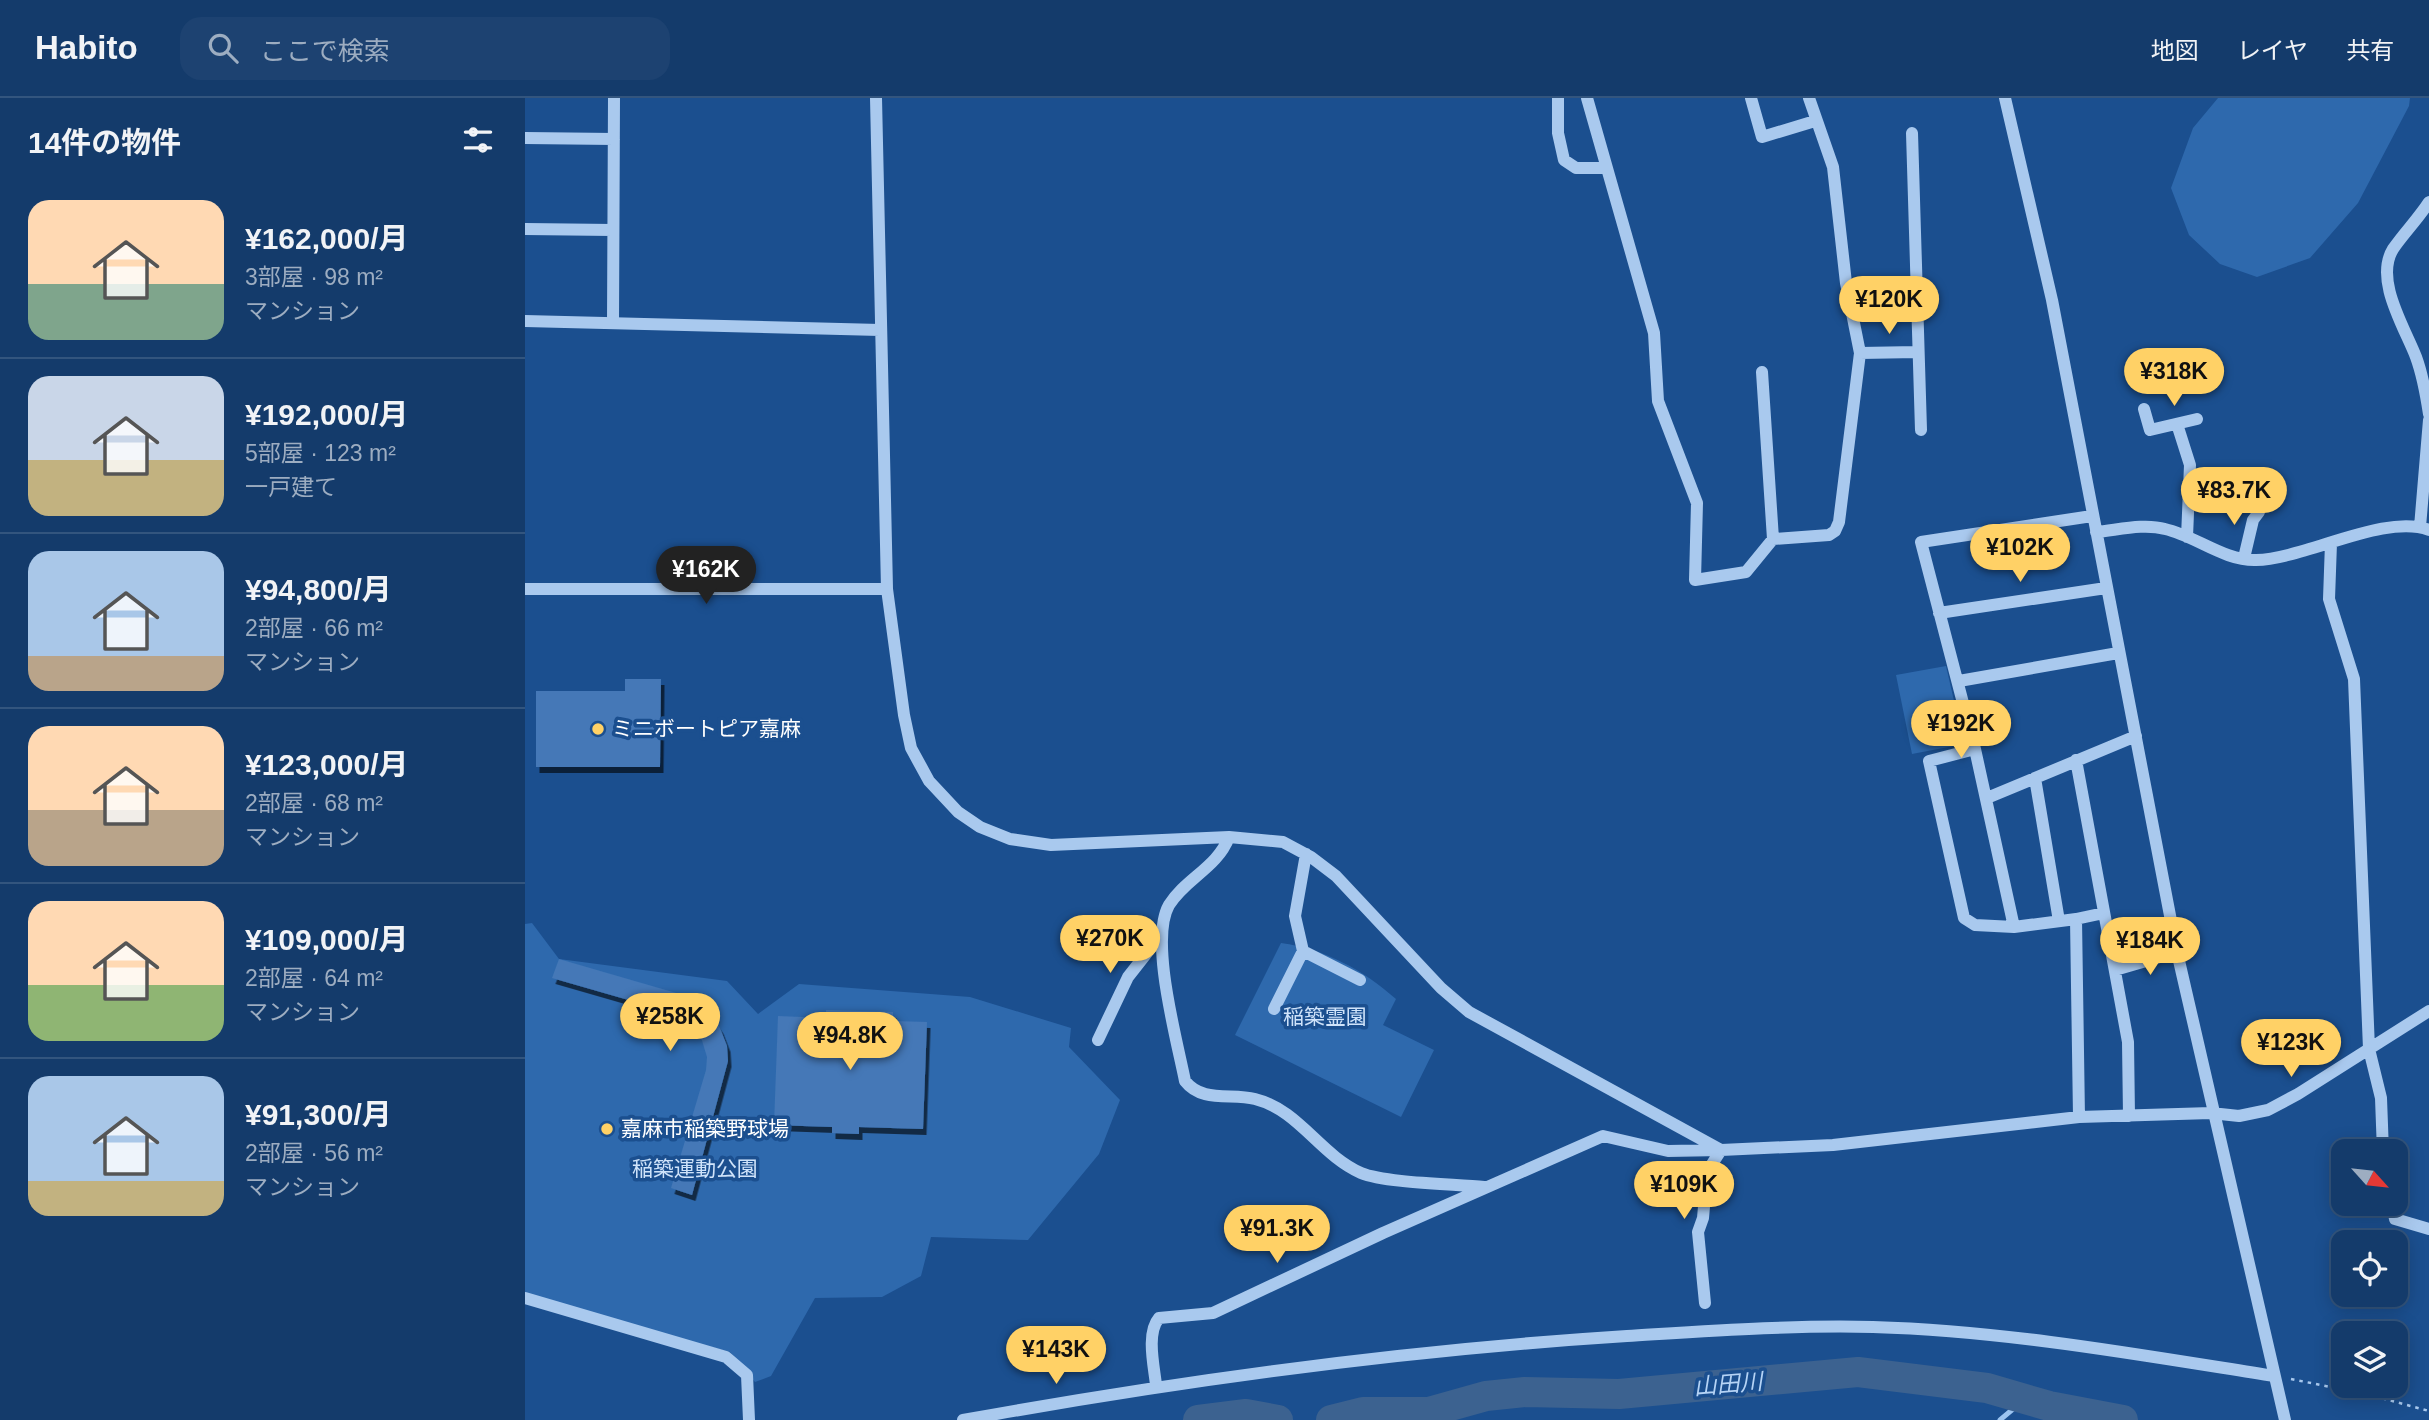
<!DOCTYPE html>
<html lang="ja">
<head>
<meta charset="utf-8">
<style>
	:root { --surface:#143b6b; --page:#1d4271; --text:#f1f3f6; --muted:#9dadc1; --line:#33557e; --accent:#ffd166 }
	body { margin:0; font-family:Helvetica,"Noto Sans JP",sans-serif; background:var(--page); color:var(--text); height:100vh; display:flex; flex-direction:column; font-size:26px; white-space:nowrap }
	* { box-sizing:border-box; margin:0 }
	p { font-size:23px; color:var(--muted) }
	.icon { flex:none; width:38px; height:38px; fill:none; stroke:currentColor; stroke-width:2; stroke-linecap:round; stroke-linejoin:round }
	.map { position:relative; flex:1; overflow:hidden }
	.drawer { display:flex; flex-direction:column; background:var(--surface); width:525px }
	.drawer>* { flex:none }
	.needle { width:46px; rotate:117deg }
	.buttons { position:absolute; left:1806px; top:1041px; display:grid; gap:14px }
	.buttons a { display:grid; place-items:center; width:77px; height:77px; border-radius:14px; background:var(--surface); box-shadow:0 4px 18px #0003,0 0 0 2px var(--line); font-size:35px }
	.price { position:absolute; translate:-50% -60px; padding:0 16px; border-radius:24px; background:var(--accent); color:#111; font-size:23px; line-height:46px; filter:drop-shadow(0 2px 4px #0008) }
	.price::after { content:''; position:absolute; left:50%; top:42px; width:21px; height:16px; margin-left:-10px; background:inherit; clip-path:polygon(0 0,100% 0,50% 100%) }
	.price.active { background:#222; color:#fff }
	ul { padding:0; list-style:none }
	li { display:flex; align-items:center; gap:21px; height:175px; padding:0 28px }
	li+li { border-top:2px solid var(--line) }
	li span { display:grid; place-items:center; flex:none; width:196px; height:140px; border-radius:21px; color:#555 }
	li>.icon { margin-inline-start:auto }
	span .icon { width:84px; height:84px; fill:#fffc; stroke-width:1 }
	li b { font-size:30px }
	h2 { display:flex; justify-content:space-between; align-items:center; height:84px; padding:0 28px; font-size:30px }
	header { display:flex; align-items:center; gap:42px; box-sizing:border-box; height:98px; padding:0 35px; background:var(--surface); border-bottom:2px solid var(--line) }
	header strong { font-size:33px }
	nav { display:flex; gap:38px; margin-inline-start:auto; font-size:24px }
	.search { width:490px; height:63px; background:var(--page); display:flex; align-items:center; gap:18px; box-sizing:border-box; padding:0 24px; border-radius:21px; color:var(--muted); font-size:26px }
	main { display:flex; flex:1; min-height:0 }
	.map>svg:first-child { display:block }
	.green { fill:#2e69ad }
	.lines { fill:none; stroke-linecap:round; stroke-linejoin:round }
	.stream { stroke:#9cc4f0; stroke-width:5 }
	.river { stroke:#3c6290; stroke-width:30 }
	.building { fill:#4478b7; filter:url(#shadow) }
	.path { stroke:#a9c9ee; stroke-width:2.5; stroke-dasharray:3.5 5; stroke-linecap:butt }
	.minor { stroke:#a9c9ee; stroke-width:12 }
	.poi-dot { fill:#ffd166; stroke:#1b4f8f; stroke-width:2.5 }
	.labels { text-anchor:middle; stroke-width:7; stroke-linejoin:round; paint-order:stroke }
	.poi-label { font-size:21px; fill:#fff; stroke:#1b4f8f; text-anchor:start }
	.park-label { font-size:21px; fill:#cfe3fa; stroke:#1b4f8f }
	.water-label { font-size:23px; font-style:italic; fill:#b5d3f5; stroke:#1b4f8f }
</style>
</head>
<body>
<header>
<strong>Habito</strong>
<div class="search"><svg class="icon" aria-label="search" viewBox="0 0 24 24"><circle cx="10" cy="10" r="6"/><path d="M15 15l6 6"/></svg>ここで検索</div>
<nav><a>地図</a><a>レイヤ</a><a>共有</a></nav>
</header>
<main>
<section class="drawer">
<h2>14件の物件<svg class="icon" aria-label="filters" viewBox="0 0 24 24"><path d="M4 7h16M4 17h16"/><circle cx="9" cy="7" r="2"/><circle cx="15" cy="17" r="2"/></svg></h2>
<ul>
<li><span style="background:linear-gradient(#ffd9b3 60%,#7fa58c 0)"><svg class="icon" aria-label="home" viewBox="0 0 24 24"><path d="M3 11l9-7 9 7M6 9v11h12V9"/></svg></span><div><b>¥162,000/月</b><p>3部屋 · 98 m²</p><p>マンション</p></div></li>
<li><span style="background:linear-gradient(#c9d6e8 60%,#c2b280 0)"><svg class="icon" aria-label="home" viewBox="0 0 24 24"><path d="M3 11l9-7 9 7M6 9v11h12V9"/></svg></span><div><b>¥192,000/月</b><p>5部屋 · 123 m²</p><p>一戸建て</p></div></li>
<li><span style="background:linear-gradient(#a9c7e8 75%,#b9a48a 0)"><svg class="icon" aria-label="home" viewBox="0 0 24 24"><path d="M3 11l9-7 9 7M6 9v11h12V9"/></svg></span><div><b>¥94,800/月</b><p>2部屋 · 66 m²</p><p>マンション</p></div></li>
<li><span style="background:linear-gradient(#ffd9b3 60%,#b9a48a 0)"><svg class="icon" aria-label="home" viewBox="0 0 24 24"><path d="M3 11l9-7 9 7M6 9v11h12V9"/></svg></span><div><b>¥123,000/月</b><p>2部屋 · 68 m²</p><p>マンション</p></div></li>
<li><span style="background:linear-gradient(#ffd9b3 60%,#8fb573 0)"><svg class="icon" aria-label="home" viewBox="0 0 24 24"><path d="M3 11l9-7 9 7M6 9v11h12V9"/></svg></span><div><b>¥109,000/月</b><p>2部屋 · 64 m²</p><p>マンション</p></div></li>
<li><span style="background:linear-gradient(#a9c7e8 75%,#c2b280 0)"><svg class="icon" aria-label="home" viewBox="0 0 24 24"><path d="M3 11l9-7 9 7M6 9v11h12V9"/></svg></span><div><b>¥91,300/月</b><p>2部屋 · 56 m²</p><p>マンション</p></div></li>
</ul>
</section>
<div class="map">
<svg width="1904" height="1322" viewBox="0 0 1904 1322">
	<defs>
		<filter id="shadow"><feDropShadow dx="3.5" dy="6" stdDeviation="0" flood-color="#0009"/></filter>
	</defs>
	<rect width="100%" height="100%" fill="#1b4f8f"/>
	<path class="green" d="M1693,0H1885L1884,8L1833,105L1785,160L1732,179L1695,166L1664,137L1646,90L1668,30Z
		M1421,568L1439,646L1387,656L1371,577Z
		M7,825L34,861L202,883L233,916L274,886L445,899L546,930L544,949L595,1002L574,1056L503,1142L406,1139L396,1178L357,1199L290,1200L246,1278L230,1284L205,1254L0,1199V826Z
		M756,845C800,851 838,872 871,901L858,927L909,952L876,1019L710,937Z"/>
	<g class="lines">
		<path class="stream" d="M1475,1322L1500,1301"/>
		<path class="river" d="M673,1322L721,1316L753,1322
			M806,1322L838,1314H904L961,1298L1000,1294L1094,1296L1333,1274L1462,1290L1524,1308L1598,1322"/>
	</g>
	<path class="building" d="M100,581H136L135,669H11V593H100Z
		M34,861L158,897L185,915L195,930L202,948L203,963L167,1097L146,1090L181,972L182,959L175,936L152,916L27,880Z
		M301,912L368,914V923L402,924L398,1031L334,1029V1036L307,1035V1029L249,1027L253,918L301,920Z"/>
	<g class="lines">
		<path class="path" d="M1766,1281L1845,1297L1904,1313"/>
		<path class="minor" d="M351,0L362,491L379,617L386,650L404,683L433,714L455,729L485,741L526,747L704,739L758,744L786,759L811,778L916,890L944,914L1196,1052
			M1033,0V35L1039,62L1051,70H1082
			M1062,0L1129,235L1133,303L1172,405L1170,482L1221,474L1248,441L1304,437L1310,433L1314,424L1335,255L1321,185L1308,69L1284,0
			M1226,0L1237,39L1290,23
			M1480,0L1527,202L1652,854L1760,1322
			M1387,35L1396,332
			M0,40L89,41
			M1904,104C1893,121 1879,135 1868,151C1849,182 1880,230 1891,259C1898,278 1901,296 1904,316
			M0,131L88,132
			M0,223L355,232
			M88,225L89,0
			M1335,255L1392,254
			M1237,274L1248,441
			M1619,311L1625,332L1672,321
			M1652,326L1665,367L1662,439
			M1895,429L1904,322
			M1571,434C1593,432 1619,425 1640,431C1671,438 1699,463 1731,462C1780,461 1860,415 1904,432
			M1806,445L1804,501L1829,581L1844,951L1856,1000L1858,1054
			M1719,460L1728,422L1734,414
			M0,491H362
			M1414,515L1581,490
			M1434,583L1593,555
			M1450,651L1404,663L1439,820L1450,827L1489,829
			M1551,662L1603,944L1604,1018
			M1510,680L1534,823
			M1462,700L1611,638
			M704,739C692,770 661,780 644,807C624,842 652,942 660,983C677,1005 706,995 730,1001C774,1012 795,1057 836,1075C860,1085 929,1086 959,1089
			M781,756L770,818L778,853L835,882
			M1551,821L1579,815
			M1590,872L1652,854
			M749,911L778,853
			M573,942L603,879L636,837
			M1554,1019L1551,821L1489,829L1450,651L1396,444L1567,418
			M1867,1106L1870,1121L1904,1131
			M0,1200L201,1259L222,1277L224,1322
			M1180,1205L1173,1134L1178,1120L1182,1074L1196,1052
			M631,1287C629,1268 621,1235 634,1220L688,1215L858,1135L1078,1038L1143,1053L1196,1052L1308,1047L1554,1019L1686,1015L1714,1018L1743,1012L1773,996L1904,913
			M438,1322C658,1282 879,1252 1102,1238C1184,1233 1266,1227 1348,1229C1483,1233 1616,1257 1749,1278"/>
	</g>
	<g class="poi-dot">
		<circle cx="73" cy="631" r="7"/>
		<circle cx="82" cy="1031" r="7"/>
	</g>
	<g class="labels">
		<g class="poi-label">
			<text x="87" y="638">ミニボートピア嘉麻</text>
			<text x="96" y="1038">嘉麻市稲築野球場</text>
		</g>
		<g class="park-label">
			<text x="800" y="926">稲築霊園</text>
			<text x="170" y="1078">稲築運動公園</text>
		</g>
		<g class="water-label">
			<text transform="translate(1203 1286) rotate(-5)" y="8">山田川</text>
		</g>
	</g>
</svg>
<div class="buttons">
<a><svg class="needle" viewBox="-14 -14 28 28"><path d="M0-13l5 13h-10z" fill="#e53935"/><path d="M0 13l5-13h-10z" fill="#9dadc1"/></svg></a>
<a><svg class="icon" aria-label="locate" viewBox="0 0 24 24"><circle cx="12" cy="12" r="6"/><path d="M12 2v4M12 18v4M2 12h4M18 12h4"/></svg></a>
<a><svg class="icon" aria-label="layers" viewBox="0 0 24 24"><path d="M12 4l9 5-9 5-9-5zM3 14l9 5 9-5"/></svg></a>
</div>
<b class="price" style="left:1364px;top:238px">¥120K</b>
<b class="price" style="left:1649px;top:310px">¥318K</b>
<b class="price" style="left:1709px;top:429px">¥83.7K</b>
<b class="price" style="left:1495px;top:486px">¥102K</b>
<b class="price active" style="left:181px;top:508px">¥162K</b>
<b class="price" style="left:1436px;top:662px">¥192K</b>
<b class="price" style="left:585px;top:877px">¥270K</b>
<b class="price" style="left:1625px;top:879px">¥184K</b>
<b class="price" style="left:145px;top:955px">¥258K</b>
<b class="price" style="left:325px;top:974px">¥94.8K</b>
<b class="price" style="left:1766px;top:981px">¥123K</b>
<b class="price" style="left:1159px;top:1123px">¥109K</b>
<b class="price" style="left:752px;top:1167px">¥91.3K</b>
<b class="price" style="left:531px;top:1288px">¥143K</b>
</div>
</main>
</body>
</html>
